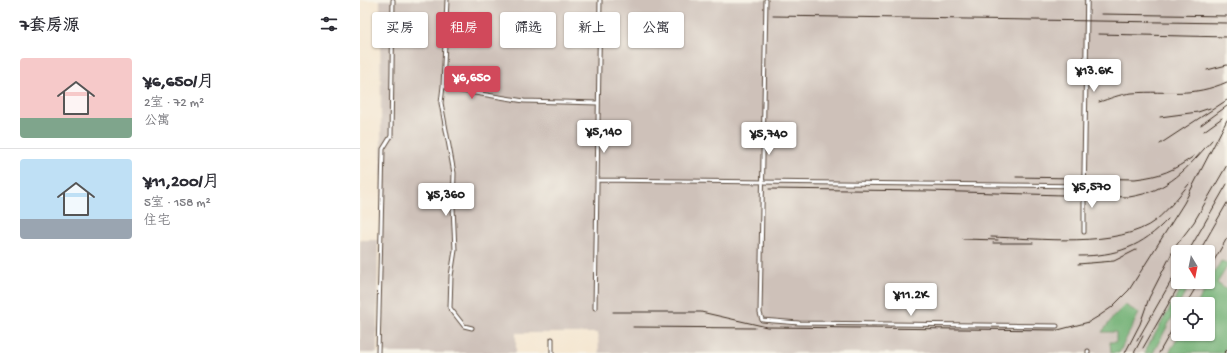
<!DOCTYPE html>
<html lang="zh">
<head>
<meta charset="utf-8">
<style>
	:root { --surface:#fff; --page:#f7f7f7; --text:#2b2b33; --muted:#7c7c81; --line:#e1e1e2; --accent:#d1495b }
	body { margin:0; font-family:"Gochi Hand","LXGW WenKai TC",sans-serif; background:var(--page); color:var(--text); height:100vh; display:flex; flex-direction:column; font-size:15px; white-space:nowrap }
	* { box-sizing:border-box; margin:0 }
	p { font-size:13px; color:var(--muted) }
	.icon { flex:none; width:22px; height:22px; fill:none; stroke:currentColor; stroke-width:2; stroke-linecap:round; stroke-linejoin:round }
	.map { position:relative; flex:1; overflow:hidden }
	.sheet { display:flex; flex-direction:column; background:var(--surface); width:360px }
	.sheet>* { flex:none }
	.hud { position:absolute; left:12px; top:12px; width:380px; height:36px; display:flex; gap:8px }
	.needle { width:26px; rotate:170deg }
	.buttons { position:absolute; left:811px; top:245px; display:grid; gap:8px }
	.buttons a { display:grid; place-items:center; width:44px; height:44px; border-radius:4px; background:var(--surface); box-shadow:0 1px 3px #0004; font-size:20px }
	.price { position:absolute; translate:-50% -34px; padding:0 9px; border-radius:4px; background:#fff; color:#222; font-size:13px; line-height:26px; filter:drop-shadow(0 1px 2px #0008) }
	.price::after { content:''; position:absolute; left:50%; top:24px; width:12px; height:9px; margin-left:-6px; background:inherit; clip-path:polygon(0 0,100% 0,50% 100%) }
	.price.active { background:var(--accent); color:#fff }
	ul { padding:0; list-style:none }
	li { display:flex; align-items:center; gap:12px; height:100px; padding:0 20px }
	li+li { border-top:1px solid var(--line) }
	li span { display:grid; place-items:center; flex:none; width:112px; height:80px; border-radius:4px; color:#555 }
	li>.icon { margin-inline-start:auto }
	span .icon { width:48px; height:48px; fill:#fffc; stroke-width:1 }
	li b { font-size:17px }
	h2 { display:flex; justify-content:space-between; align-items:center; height:48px; padding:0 20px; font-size:17px }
	.chip { padding:0 14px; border-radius:4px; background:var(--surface); box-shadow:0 1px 3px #0004; font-size:14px; line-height:36px }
	.chip.active { background:var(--accent); color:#fff }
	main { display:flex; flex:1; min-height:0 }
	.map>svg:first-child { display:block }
	.industrial { fill:#cec1b9; fill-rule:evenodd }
	.forest { fill:#6eaf72; stroke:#546c48 }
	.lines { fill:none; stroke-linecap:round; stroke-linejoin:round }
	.minor-casing { stroke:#574639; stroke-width:5 }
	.tertiary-casing { stroke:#574639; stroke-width:5.5 }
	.minor { stroke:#fff; stroke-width:3 }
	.tertiary { stroke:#fff; stroke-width:3.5 }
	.rail { stroke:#3b2a1e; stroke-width:1 }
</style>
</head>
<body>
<main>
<section class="sheet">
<h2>7套房源<svg class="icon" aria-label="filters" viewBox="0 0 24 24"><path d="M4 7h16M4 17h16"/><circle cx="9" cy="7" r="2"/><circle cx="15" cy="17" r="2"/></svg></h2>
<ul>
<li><span style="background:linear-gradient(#f6c9c9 75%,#7fa58c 0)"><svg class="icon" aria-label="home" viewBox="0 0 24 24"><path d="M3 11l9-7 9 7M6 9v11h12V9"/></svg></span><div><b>¥6,650/月</b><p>2室 · 72 m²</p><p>公寓</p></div></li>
<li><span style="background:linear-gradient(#bfe0f5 75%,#9aa5b1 0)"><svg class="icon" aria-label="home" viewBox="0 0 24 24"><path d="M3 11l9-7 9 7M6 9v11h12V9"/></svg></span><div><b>¥11,200/月</b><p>5室 · 158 m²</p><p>住宅</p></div></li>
</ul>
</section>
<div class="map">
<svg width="867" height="353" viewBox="0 0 867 353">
	<rect width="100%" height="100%" fill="#f7f3e8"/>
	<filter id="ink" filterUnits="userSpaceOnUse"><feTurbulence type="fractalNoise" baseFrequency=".025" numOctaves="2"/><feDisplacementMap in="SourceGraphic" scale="8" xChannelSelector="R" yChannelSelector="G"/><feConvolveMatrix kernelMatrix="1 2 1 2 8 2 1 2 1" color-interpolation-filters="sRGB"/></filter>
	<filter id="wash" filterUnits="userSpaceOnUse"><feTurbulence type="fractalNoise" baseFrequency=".012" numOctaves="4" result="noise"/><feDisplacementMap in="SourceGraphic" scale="16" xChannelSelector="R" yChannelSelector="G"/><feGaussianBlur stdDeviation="0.9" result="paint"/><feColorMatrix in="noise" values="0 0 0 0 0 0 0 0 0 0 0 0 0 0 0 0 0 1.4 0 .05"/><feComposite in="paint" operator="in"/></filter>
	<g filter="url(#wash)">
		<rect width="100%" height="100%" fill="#f5e7d2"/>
		<path class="industrial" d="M20,0H867V353H239L238,333H156V353H23ZM818,252H848V282H818ZM818,304H848V334H818Z
			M0,240H18L17,353H0Z"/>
		<path class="forest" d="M861,261L867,263V267L857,283L867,290V345L863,353H809L820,334H848V304H837Z
			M825,282H831L793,353H784Z
			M765,305L779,313L759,353H751L750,342H756V332H742L755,315Z"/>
	</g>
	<g filter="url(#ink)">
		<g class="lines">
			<g class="minor-casing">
				<path id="minor" d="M87,0L83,86L96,90L164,101L238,103
					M406,0L400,313L402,320L439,323L697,326
					M83,86L81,103L94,173L93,207L95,250L91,276L90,308L104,326L112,328
					M237,180L724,186V232
					M235,308L240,0
					M18,353L23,149L31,136L33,0
					M192,353V339
					M728,353V351"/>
			</g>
			<g class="tertiary-casing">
				<path id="tertiary" d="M724,186L727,0"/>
			</g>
			<use href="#minor" class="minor"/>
			<use href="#tertiary" class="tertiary"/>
			<path class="rail" d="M741,14L867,16
				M413,16L867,23
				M738,34L867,37
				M847,70L867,65
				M739,102C749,99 760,94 772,93C809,90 831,98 867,82
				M800,117L838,112L850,108
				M841,125L867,106
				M844,131L862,118
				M800,144L867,100
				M656,177L775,179C801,176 813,171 834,156
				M409,189L569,191L769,197C810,191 827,168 852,140
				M631,237C676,238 760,249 796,220C808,210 819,196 829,184
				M603,239L638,240
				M633,243H673
				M828,252L867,184
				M839,252L867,203
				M719,256C756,256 782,247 808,219
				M718,264L754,261L776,250
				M848,271L867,238
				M826,304L839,282
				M253,312H341L407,327L698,330L729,322L739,316L752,307L769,290L824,203L867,120
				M273,327L395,328
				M777,341L818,269
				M783,348L821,282
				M765,353L780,324L789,298L815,247L834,222L867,165
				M774,353L783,336
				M799,353L818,319
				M864,353L867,350"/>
		</g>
	</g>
</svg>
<div class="buttons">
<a><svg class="needle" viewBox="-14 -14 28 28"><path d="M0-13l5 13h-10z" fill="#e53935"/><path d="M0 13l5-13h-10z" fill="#7c7c81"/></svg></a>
<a><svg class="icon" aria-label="locate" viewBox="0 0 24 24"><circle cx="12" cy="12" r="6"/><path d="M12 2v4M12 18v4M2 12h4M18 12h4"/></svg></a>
</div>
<b class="price" style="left:734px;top:93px">¥13.6K</b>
<b class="price active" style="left:112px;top:100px">¥6,650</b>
<b class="price" style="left:244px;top:154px">¥5,140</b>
<b class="price" style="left:409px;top:156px">¥5,740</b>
<b class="price" style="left:732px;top:209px">¥5,570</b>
<b class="price" style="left:86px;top:217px">¥5,360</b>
<b class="price" style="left:551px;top:317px">¥11.2K</b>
<div class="hud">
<a class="chip">买房</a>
<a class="chip active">租房</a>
<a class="chip">筛选</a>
<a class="chip">新上</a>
<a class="chip">公寓</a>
</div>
</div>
</main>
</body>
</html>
